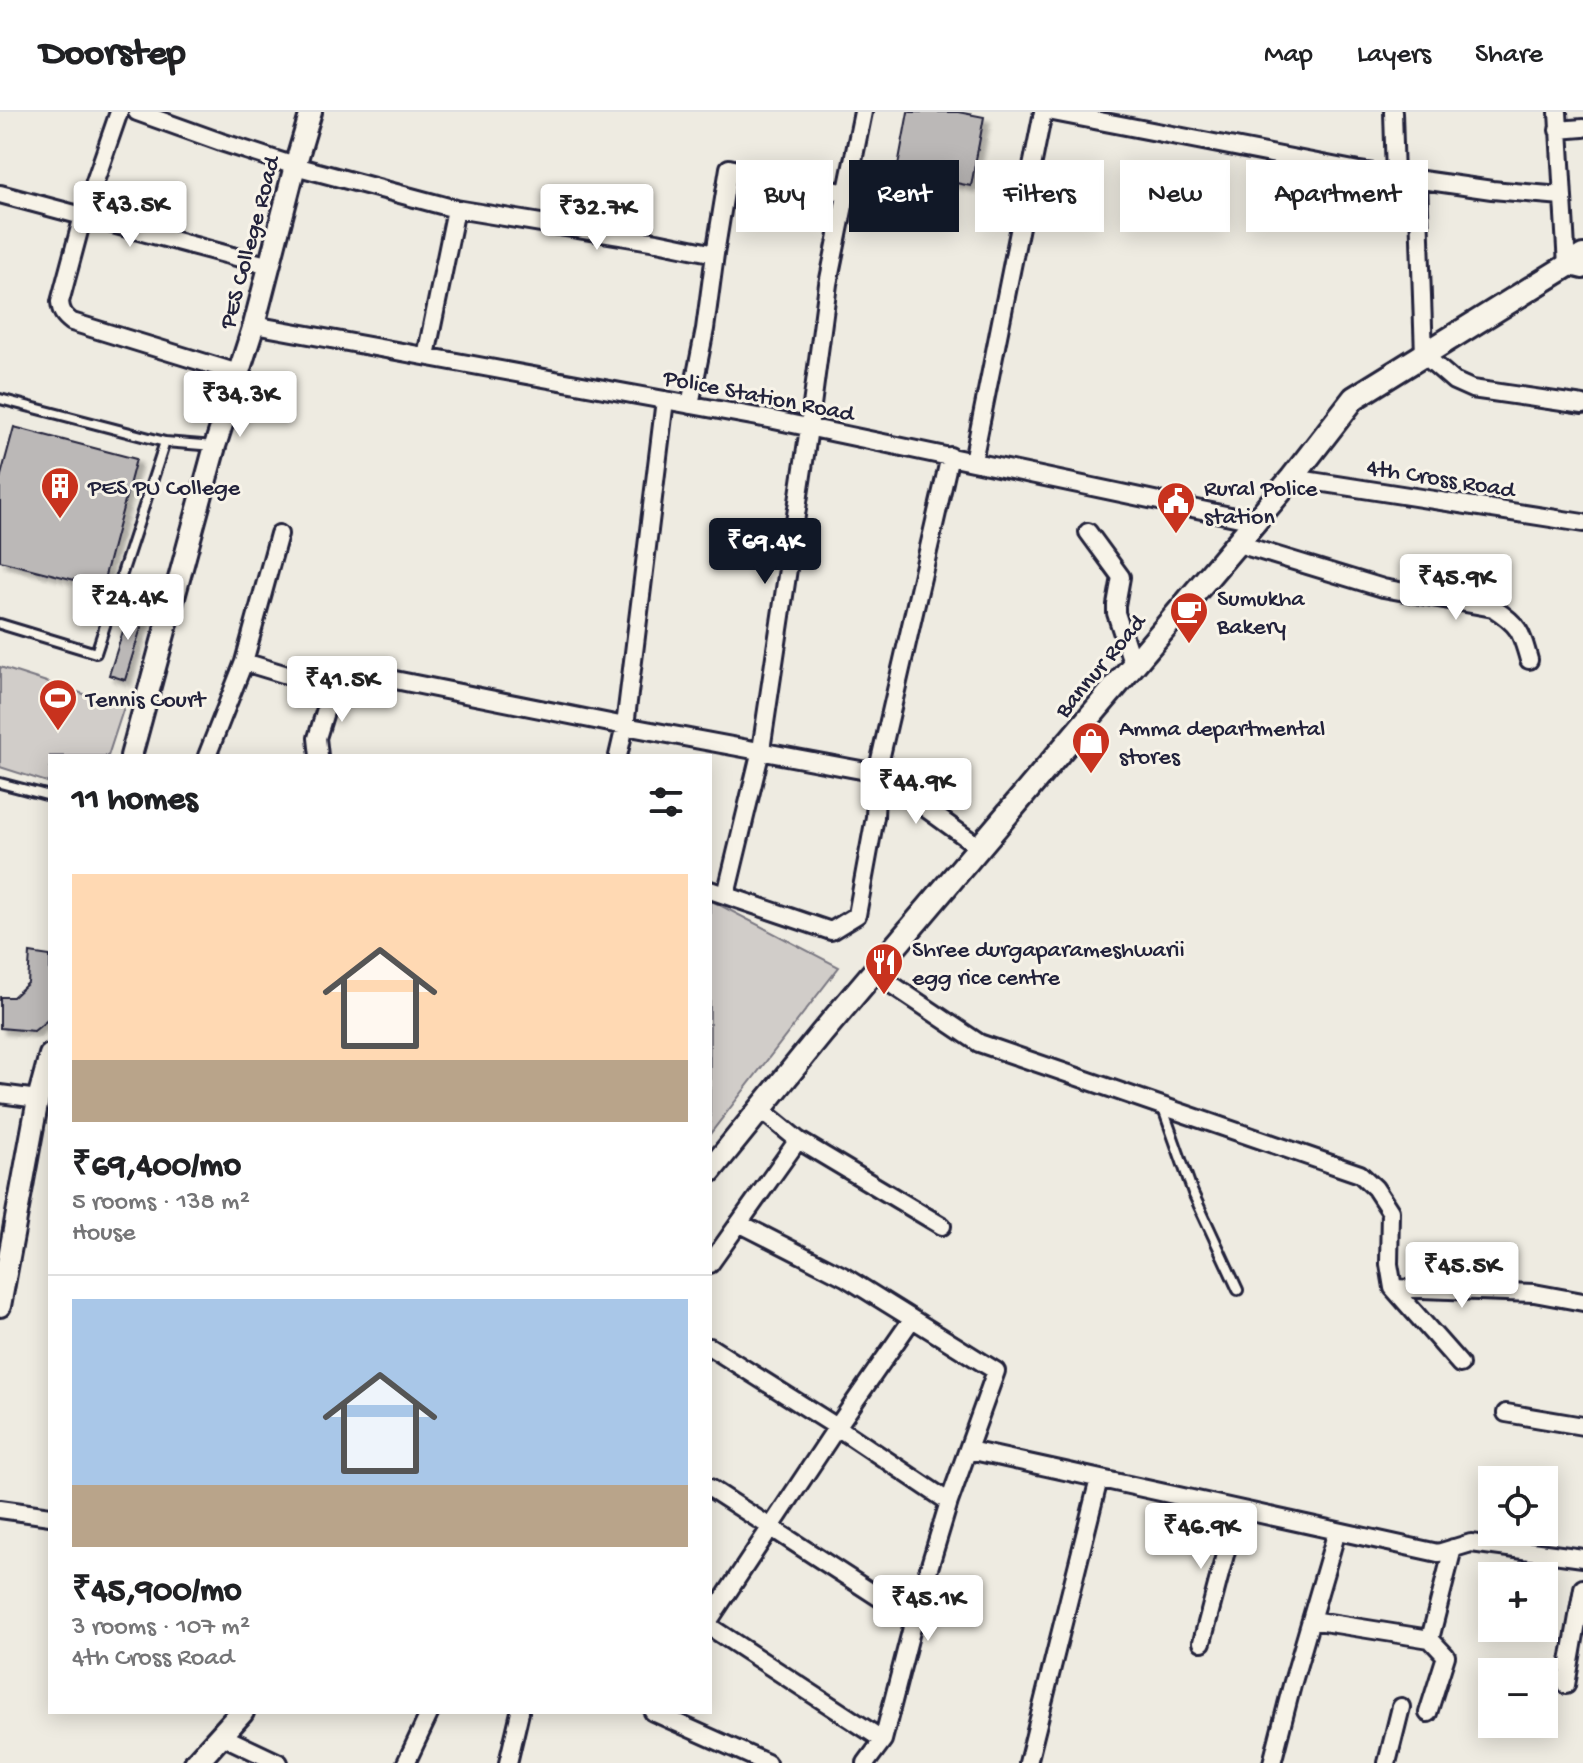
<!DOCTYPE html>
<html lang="en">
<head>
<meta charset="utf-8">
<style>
	:root { --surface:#fff; --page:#f2f2f2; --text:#202124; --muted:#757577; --line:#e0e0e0; --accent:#111827 }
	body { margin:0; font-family:"Gochi Hand",sans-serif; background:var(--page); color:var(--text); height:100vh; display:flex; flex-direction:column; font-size:30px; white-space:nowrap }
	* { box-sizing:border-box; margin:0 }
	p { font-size:26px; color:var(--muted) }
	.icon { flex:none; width:44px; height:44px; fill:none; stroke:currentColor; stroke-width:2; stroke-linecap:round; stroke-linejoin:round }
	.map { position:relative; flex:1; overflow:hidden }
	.panel { position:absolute; left:48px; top:642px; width:664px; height:960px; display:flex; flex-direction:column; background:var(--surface); border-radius:0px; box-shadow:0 4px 20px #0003 }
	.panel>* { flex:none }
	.hud { position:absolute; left:736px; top:48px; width:726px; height:72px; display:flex; gap:16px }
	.tools { position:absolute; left:1478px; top:1354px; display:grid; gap:16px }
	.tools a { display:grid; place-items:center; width:80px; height:80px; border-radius:0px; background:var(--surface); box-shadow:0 4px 20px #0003; font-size:40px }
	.price { position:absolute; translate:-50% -68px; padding:0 18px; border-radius:8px; background:#fff; color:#222; font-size:26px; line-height:52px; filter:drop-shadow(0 2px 4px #0008) }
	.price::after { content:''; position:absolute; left:50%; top:48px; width:24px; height:18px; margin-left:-12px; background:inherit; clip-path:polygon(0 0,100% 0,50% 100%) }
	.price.active { background:var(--accent); color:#fff }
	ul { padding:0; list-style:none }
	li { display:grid; align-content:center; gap:16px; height:424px; padding:0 24px }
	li+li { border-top:2px solid var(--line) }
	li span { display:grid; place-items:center; height:248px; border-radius:0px; color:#555 }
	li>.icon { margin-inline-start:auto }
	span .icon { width:144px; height:144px; fill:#fffc; stroke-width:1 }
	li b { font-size:34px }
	h2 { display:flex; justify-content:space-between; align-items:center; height:96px; padding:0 24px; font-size:34px }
	.chip { padding:0 28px; border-radius:0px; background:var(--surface); box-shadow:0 4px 20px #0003; font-size:28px; line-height:72px }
	.chip.active { background:var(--accent); color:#fff }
	header { display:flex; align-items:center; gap:48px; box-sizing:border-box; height:112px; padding:0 40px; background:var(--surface); border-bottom:2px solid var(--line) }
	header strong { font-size:38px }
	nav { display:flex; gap:44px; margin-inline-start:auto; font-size:28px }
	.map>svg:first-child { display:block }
	.green { fill:#d1cdc9; stroke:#7a7882; stroke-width:2 }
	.building { fill:#bbb8b7; stroke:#22223b; stroke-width:2; filter:url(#shadow) }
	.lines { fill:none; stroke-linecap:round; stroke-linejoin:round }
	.service-casing { stroke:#22223b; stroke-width:14 }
	.minor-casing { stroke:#22223b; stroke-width:22 }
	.tertiary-casing { stroke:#22223b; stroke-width:26 }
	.secondary-casing { stroke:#22223b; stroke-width:28 }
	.service { stroke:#f7f3e8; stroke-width:8 }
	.minor { stroke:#f7f3e8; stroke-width:16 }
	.tertiary { stroke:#f7f3e8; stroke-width:20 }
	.secondary { stroke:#f7f3e8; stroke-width:22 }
	.labels { text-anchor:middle; stroke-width:6; stroke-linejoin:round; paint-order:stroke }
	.street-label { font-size:24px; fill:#22223b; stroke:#f7f3e8 }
	.poi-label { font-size:24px; fill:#22223b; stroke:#f7f3e8; text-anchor:start }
</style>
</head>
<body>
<header>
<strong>Doorstep</strong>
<nav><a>Map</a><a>Layers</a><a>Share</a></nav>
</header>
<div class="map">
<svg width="1583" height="1651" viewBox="0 0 1583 1651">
	<defs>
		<filter id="shadow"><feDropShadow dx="5.5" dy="5.5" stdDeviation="2" flood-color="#0004"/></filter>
	</defs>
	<rect width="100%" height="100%" fill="#eeebe1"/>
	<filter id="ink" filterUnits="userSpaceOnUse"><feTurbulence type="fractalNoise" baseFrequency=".0125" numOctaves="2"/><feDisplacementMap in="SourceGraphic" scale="16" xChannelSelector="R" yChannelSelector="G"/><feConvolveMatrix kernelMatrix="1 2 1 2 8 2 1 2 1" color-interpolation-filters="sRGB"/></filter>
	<g filter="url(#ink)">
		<path class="green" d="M0,555L124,595L108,644H50V671L0,655Z
			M710,788L839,855L710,1022Z"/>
		<path class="building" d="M908,0H958L984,5L971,74L897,59Z
			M14,315L136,347L102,475L0,449V367Z
			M132,491L147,496L125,568L109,563Z
			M30,841L50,844V906L34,919L0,916V885H13L28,871Z"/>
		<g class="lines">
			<g class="service-casing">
				<path id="service" d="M0,287L165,330L214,334
					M0,512L96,541L165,330
					M0,671L50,684
					M1162,994L1193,1081L1238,1178"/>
			</g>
			<g class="minor-casing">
				<path id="minor" d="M119,0L83,104L60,190C61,200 64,204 72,210L238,261
					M137,0L221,30L295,54L456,97L657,130L715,142L729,56L847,81
					M1053,0L1359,59L1492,78L1562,84
					M1393,0L1395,65
					M1558,0L1567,154L1583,158
					M1558,18L1583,16
					M1418,68L1424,243L1454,269L1472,277L1583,293
					M0,82L270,154
					M254,213L774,308L1254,409
					M426,244L456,97
					M690,293L705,217L715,142
					M973,349L1043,0
					M1292,366L1583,411
					M1088,420L1121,465L1116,493V501L1133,553
					M1235,431L1383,476L1493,496C1519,513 1521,519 1529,548
					M244,550L353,583L385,566L625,614L877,661L979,735
					M207,644L244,550L279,422
					M319,644L317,626L332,577
					M618,644L625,614L665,288
					M710,778L831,819L857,803L875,705L877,661L950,344
					M726,783L761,638L809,316L828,172L863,0
					M873,860L979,931L1360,1062L1375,1076L1390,1099L1389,1152L1393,1176L1460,1252
					M0,982L38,987
					M798,1028L942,1114
					M739,1111L845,1165L996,1259L949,1390L917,1496L883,1628L866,1651
					M710,1152L798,1028L760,997
					M1393,1176L1534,1181L1583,1190
					M710,1235L837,1315L949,1390
					M1506,1301L1583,1314
					M969,1338L1438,1441L1471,1431L1583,1446
					M710,1376L914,1508
					M0,1397L50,1404
					M710,1507L837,1315L912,1207
					M1311,1508L1430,1527L1446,1544L1428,1601
					M710,1515L883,1628
					M1430,1527L1453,1436
					M1202,1530L1237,1397
					M1566,1573L1583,1476
					M653,1600L767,1651
					M222,1624L279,1651
					M406,1651L430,1600
					M508,1651L520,1600
					M1028,1651L1099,1367
					M1272,1651L1292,1573L1337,1419
					M1387,1651L1401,1595"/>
			</g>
			<g class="tertiary-casing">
				<path id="tertiary" d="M131,644L215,334L254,213L295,54L311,0
					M0,1194L38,987L50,943"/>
			</g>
			<g class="secondary-casing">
				<path id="secondary" d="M710,1059L822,921L1292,366L1354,286L1583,144
					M196,1651L242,1600"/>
			</g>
			<use href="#service" class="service"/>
			<use href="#minor" class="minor"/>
			<use href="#tertiary" class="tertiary"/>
			<use href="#secondary" class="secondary"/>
		</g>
	</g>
	<defs>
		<g id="building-pin" transform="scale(2)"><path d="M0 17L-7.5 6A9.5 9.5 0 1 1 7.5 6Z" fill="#c8321e" stroke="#f7f3e8"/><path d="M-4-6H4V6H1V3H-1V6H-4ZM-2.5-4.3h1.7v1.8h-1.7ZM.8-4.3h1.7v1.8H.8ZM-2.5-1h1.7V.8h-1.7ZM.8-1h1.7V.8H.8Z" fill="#fff"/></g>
		<g id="civic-pin" transform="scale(2)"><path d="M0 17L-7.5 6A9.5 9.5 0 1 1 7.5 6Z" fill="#c8321e" stroke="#f7f3e8"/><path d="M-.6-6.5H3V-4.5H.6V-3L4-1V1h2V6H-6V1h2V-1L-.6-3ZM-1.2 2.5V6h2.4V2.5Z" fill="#fff"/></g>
		<g id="cafe-pin" transform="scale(2)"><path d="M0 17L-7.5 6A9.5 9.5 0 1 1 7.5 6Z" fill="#c8321e" stroke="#f7f3e8"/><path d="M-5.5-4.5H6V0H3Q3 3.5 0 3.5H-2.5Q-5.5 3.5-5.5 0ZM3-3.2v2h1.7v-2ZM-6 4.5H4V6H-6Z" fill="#fff"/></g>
		<g id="stadium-pin" transform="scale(2)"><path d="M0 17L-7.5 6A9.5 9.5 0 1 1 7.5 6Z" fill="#c8321e" stroke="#f7f3e8"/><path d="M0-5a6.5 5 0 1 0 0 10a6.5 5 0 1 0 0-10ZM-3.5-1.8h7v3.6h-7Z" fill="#fff"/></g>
		<g id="shop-pin" transform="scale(2)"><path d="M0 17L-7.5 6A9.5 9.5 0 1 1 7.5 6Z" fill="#c8321e" stroke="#f7f3e8"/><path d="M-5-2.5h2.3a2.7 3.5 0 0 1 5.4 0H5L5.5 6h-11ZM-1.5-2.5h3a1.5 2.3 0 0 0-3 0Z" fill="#fff"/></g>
		<g id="restaurant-pin" transform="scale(2)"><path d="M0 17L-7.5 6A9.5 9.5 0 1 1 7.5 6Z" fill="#c8321e" stroke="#f7f3e8"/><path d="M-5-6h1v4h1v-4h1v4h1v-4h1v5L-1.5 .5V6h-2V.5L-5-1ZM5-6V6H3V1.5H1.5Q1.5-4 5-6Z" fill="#fff"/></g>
	</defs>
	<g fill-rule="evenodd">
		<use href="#building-pin" x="60" y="374"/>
		<use href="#civic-pin" x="1176" y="389"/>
		<use href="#cafe-pin" x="1189" y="499"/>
		<use href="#stadium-pin" x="58" y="586"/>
		<use href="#shop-pin" x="1091" y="629"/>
		<use href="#restaurant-pin" x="884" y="850"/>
	</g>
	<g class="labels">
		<g class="street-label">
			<text transform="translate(248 130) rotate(-75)" y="8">PES College Road</text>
			<text transform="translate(759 282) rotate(11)" y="8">Police Station Road</text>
			<text transform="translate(1441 365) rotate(9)" y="8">4th Cross Road</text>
			<text transform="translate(1099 553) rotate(-50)" y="8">Bannur Road</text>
		</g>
		<g class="poi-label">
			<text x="88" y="382">PES PU College</text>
			<text x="1204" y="383">Rural Police<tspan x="1204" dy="28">station</tspan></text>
			<text x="1217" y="493">Sumukha<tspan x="1217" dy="28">Bakery</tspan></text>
			<text x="86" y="594">Tennis Court</text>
			<text x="1119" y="623">Amma departmental<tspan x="1119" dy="28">stores</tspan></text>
			<text x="912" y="844">Shree durgaparameshwarii<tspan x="912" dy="28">egg rice centre</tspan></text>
		</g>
	</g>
</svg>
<div class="tools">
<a><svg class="icon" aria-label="locate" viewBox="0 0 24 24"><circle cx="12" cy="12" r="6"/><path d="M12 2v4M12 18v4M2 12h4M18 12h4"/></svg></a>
<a>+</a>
<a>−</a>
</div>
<b class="price" style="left:130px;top:137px">₹43.5K</b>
<b class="price" style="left:597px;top:140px">₹32.7K</b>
<b class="price" style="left:240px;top:327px">₹34.3K</b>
<b class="price active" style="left:765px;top:474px">₹69.4K</b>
<b class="price" style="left:1456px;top:510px">₹45.9K</b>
<b class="price" style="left:128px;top:530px">₹24.4K</b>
<b class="price" style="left:342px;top:612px">₹41.5K</b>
<b class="price" style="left:916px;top:714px">₹44.9K</b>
<b class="price" style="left:1462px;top:1198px">₹45.5K</b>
<b class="price" style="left:1201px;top:1459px">₹46.9K</b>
<b class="price" style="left:928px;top:1531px">₹45.1K</b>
<div class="hud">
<a class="chip">Buy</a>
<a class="chip active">Rent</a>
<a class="chip">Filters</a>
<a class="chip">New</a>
<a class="chip">Apartment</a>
</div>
<section class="panel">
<h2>11 homes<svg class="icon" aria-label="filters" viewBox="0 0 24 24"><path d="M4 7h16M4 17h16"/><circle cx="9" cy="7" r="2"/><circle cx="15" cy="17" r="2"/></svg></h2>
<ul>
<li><span style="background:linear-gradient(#ffd9b3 75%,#b9a48a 0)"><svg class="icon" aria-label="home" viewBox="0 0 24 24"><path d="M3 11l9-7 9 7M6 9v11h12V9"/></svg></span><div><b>₹69,400/mo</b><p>5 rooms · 138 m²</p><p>House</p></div></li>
<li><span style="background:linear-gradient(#a9c7e8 75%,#b9a48a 0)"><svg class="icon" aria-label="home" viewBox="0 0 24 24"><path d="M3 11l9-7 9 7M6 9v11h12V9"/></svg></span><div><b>₹45,900/mo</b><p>3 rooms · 107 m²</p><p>4th Cross Road</p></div></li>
</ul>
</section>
</div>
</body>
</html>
